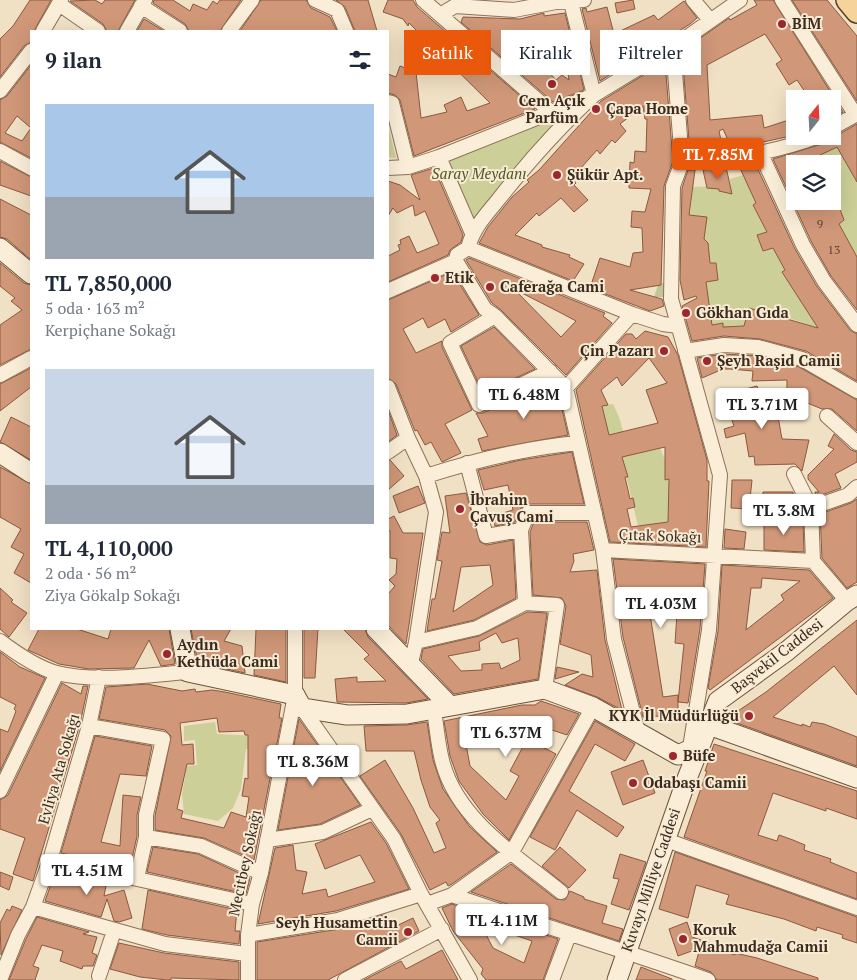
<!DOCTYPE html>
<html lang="tr">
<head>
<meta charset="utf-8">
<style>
	:root { --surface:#fff; --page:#f2f2f3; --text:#1f2937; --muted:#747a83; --accent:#ea580c }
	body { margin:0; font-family:"PT Serif",serif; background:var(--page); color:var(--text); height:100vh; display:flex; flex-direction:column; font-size:19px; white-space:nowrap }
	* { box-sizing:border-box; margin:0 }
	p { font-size:16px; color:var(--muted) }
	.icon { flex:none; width:28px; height:28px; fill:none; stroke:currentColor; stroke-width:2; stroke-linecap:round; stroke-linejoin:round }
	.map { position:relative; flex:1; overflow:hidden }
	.drawer { position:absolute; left:30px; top:30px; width:359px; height:600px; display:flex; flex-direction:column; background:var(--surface); border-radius:0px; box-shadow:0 5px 20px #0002 }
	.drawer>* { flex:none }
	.hud { position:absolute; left:404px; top:30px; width:378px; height:45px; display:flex; gap:10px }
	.needle { width:32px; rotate:18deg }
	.controls { position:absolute; left:786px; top:90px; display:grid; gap:10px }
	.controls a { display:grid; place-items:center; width:55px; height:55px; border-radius:0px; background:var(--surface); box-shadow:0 5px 20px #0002; font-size:25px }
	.price { position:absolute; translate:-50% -42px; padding:0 11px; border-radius:5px; background:#fff; color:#222; font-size:16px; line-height:32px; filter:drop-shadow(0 1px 2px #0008) }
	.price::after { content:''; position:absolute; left:50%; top:30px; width:15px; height:11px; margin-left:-8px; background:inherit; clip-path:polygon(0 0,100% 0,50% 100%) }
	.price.current { background:var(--accent); color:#fff }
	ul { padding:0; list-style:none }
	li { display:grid; align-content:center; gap:10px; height:265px; padding:0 15px }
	li span { display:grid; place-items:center; height:155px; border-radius:0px; color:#555 }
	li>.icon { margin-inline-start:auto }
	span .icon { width:90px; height:90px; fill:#fffc; stroke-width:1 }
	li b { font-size:21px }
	h2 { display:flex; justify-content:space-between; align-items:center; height:60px; padding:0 15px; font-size:21px }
	.tag { padding:0 18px; border-radius:0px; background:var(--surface); box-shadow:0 5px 20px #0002; font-size:18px; line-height:45px }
	.tag.current { background:var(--accent); color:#fff }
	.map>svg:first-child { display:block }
	.green { fill:#cccf97 }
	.cemetery { fill:#c1c496 }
	.building { fill:#d09778; stroke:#8c583e; fill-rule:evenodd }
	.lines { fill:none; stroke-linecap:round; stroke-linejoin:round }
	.street-casing { stroke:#8c7159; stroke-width:16 }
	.secondary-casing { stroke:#6e523c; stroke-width:21 }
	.primary-casing { stroke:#5a3f2e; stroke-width:24 }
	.street { stroke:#faeed8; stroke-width:14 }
	.secondary { stroke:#faeed8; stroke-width:19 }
	.primary { stroke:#f5d39a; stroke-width:21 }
	.poi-dot { fill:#9e262f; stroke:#f7ebd4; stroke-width:2 }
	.labels { text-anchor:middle; stroke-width:4; stroke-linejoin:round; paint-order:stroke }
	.number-label { font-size:12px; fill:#604534 }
	.poi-label { font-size:15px; font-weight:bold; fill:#3b2a1e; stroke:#f7ebd4; text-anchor:start }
	.park-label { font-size:15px; font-style:italic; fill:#4f5924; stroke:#f7ebd4 }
	.street-label { font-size:15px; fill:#3b2a1e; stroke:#f7ebd4 }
</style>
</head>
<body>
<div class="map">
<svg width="857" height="980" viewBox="0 0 857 980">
	<rect width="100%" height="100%" fill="#f0e0c4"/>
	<path class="green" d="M573,108L473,224L445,160Z
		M388,124L396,158L388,157Z
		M837,147L853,174L857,172V257L833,228L844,220L833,196L832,164H816L814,158Z
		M743,175L756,203L753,206L767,232L757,235L763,251L778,246L781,251L776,254L785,270L782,272L821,329L783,316L782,319L763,314V311L749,308L748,326L723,327V324L710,326L705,282L718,280L716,264L709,262L704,239L706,217L690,215L693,187L719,186V191L731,194L730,179Z
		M613,404L619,417L630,455L660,448L665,460V479H669L668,509L671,532L661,523L638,526L616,433L609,435L602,406Z
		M215,722L217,734L261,736L264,749H246L241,789L233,808L218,821L184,814L182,794L187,766L197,765L195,740L184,741V726Z"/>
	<path class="cemetery" d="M665,282L664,297H654L658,285Z"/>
	<path class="building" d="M30,0H51L34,31H31V42L24,46L0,77V39L13,26Z
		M95,0L102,4L105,0H135L118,31H107L103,24L70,1Z
		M154,0H173L190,11L193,4L207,10L213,1L217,4L220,0H241L220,31H189L185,24L153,3Z
		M261,0H306L311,8L330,17L337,31H240Z
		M336,0H368L377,31H355L345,7Z
		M388,0H413L417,7L535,109L414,156L400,100L395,95L388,93V74L396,77L400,66L416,72L421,118L447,112L444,105L461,97L467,111L490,103L409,23L408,26L403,19L383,12Z
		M633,0L635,9L617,13L615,3Z
		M754,0H773L843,112L832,118V99H810L797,80L789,85L776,64L782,60L765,34L707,65L710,120L762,115L764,128L795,118V135L732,149L723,129L719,131L723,150L699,152L698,146L697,152L690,153L682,51L729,18L730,20L757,5Z
		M792,0H827L857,36V101Z
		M684,1L697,18L690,24L600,81L582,9L586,8L587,12L607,7L614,34L654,15L658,20Z
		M544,13V16L565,13L584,90L553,102L461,22L463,17L520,19ZM518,40L563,42L569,80L562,75L556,80L545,68L548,64Z
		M144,19L164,31H137Z
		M665,62L673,161L664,186L661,285L630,290L662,299L664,306L650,311L590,288L600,258L630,267L633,253L643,252L642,228L631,227L632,211L645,212L651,189L629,188L630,162L634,163L635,151L646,152L647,119H645L643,106L620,124L626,131L615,143L612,140L600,154L597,150L572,178L576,183L574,185L588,200L574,212L561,198L539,216L537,213L515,235L542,245V247L570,255L569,257L584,264L573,281L479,243L488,227L512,197L529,182L527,180L539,170L601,101Z
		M31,65V128L17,116L5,133L22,141L31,128V158L0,142V100L7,96Z
		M857,124V182L837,147L814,158L816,164H795V201H836L838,204L844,220L839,224L857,257V310L831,276L811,241L773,159L822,144L828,136H836Z
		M0,161L31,177V196L0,185Z
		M755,163L795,249L816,285L850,330L857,334V381L806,351L760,339L724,336L692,341L682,306L697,298L696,296L684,300L680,280L682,188L688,170H695L689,215L707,217L704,239L708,243L710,263H716L718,280L706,282L712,325L723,323V327L744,326L749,308L818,328L782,272L785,270L773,248L763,251L757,235L767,232L753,205L756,203L739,166Z
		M726,167L732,194L719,191V189L707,188L703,170Z
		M434,168L463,235L461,242L450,250L448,255L388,282V256L400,250L398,245L401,244L400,240L409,236L417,253L439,244L425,211L415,216L413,205L397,213L393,208L388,216V181L400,185L420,200L411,175Z
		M0,199L31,215V260L7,239L0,237Z
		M469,258L605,313L603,316L612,323L566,375L501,310L492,303L466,260ZM514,289L563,314L576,321L561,337Z
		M0,263L24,283L31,285V349L0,365V325L22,310L11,301L15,298L0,286Z
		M452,272L479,315L451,332L445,319L428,328L423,318L403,329L416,353L442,341V347L472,410L445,424L461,453L442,462L431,442L425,445L417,430L415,431L396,384L388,378V300Z
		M494,327L535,369L483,393L461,346Z
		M645,331L668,337L678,355L707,460V481H709L706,547L610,542L576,390L626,334H632L636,339ZM649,358L667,383L646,390L658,423L609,435L602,406L608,405L601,390L617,377L622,386ZM665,447V480L669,479L668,522L631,527L627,509L635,507L633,498L630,499L625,477H628L622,457Z
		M724,354L757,356L799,367L857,400V431L832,409H822L805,402L806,398L801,397V393L787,392V380L752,381L753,371L730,369H723L702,378L697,358Z
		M31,368V387L0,411V384Z
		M548,382L558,392L568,435L482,451L478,439L488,436L476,413H483Z
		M757,386L764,407L776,405L782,439L809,440L802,471L795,464L755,465L754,456L749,457L745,433L726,438L724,429L734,426L723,395Z
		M388,410L397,435L388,442Z
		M11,417L31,427V460L0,442Z
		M834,434L851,450L857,452V462L835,474L841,488L816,497L815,492H819L808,479V475L834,449L828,446Z
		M572,452L584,504H527L520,509L515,522L495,526L493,516L513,510L508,485L484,490L478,470L521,460Z
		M390,460L404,476L388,490V461Z
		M0,467L31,484V583L14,573L24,554L11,547L21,529L0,517Z
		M732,480H752L749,509L731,508Z
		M418,486L425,503L399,513L393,496Z
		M763,492H793V503L763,512Z
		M466,493L480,542L487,545L513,540L516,598L474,620L427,631L432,599H435L442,561L437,560L442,532L450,533L445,496ZM490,565L493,585L453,612L461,567Z
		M857,499V582L847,588L822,558L820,514L851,503Z
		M394,516L403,533H423L406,644L388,625V594L395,586L389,580L396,574L397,559L390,558V531H388V519Z
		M764,521L803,522L804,552L764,550Z
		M534,522H587L594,550L573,554L574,561L570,572L597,570L605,640L622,710L597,697L565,685L582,674L593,677L591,655L560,644L566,606L562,598L533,595L530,532Z
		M725,529L746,532L744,549L724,548Z
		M613,559L705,564L700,629L688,703L678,702V715L643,717L623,637ZM678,599L675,643L684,644L678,702V695L663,697L648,601Z
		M722,565L809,570L833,598L710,690L708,688L718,631ZM762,578L800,581L781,595L784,600L746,630L751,588H761Z
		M0,588L13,600L11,602L27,613L9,637L0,629Z
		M527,612L547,613L538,679L454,694L421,659L423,649L479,636ZM496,633L502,643L518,638L520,660L501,669L499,663L482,664V670L461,671L448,656L480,650L479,642Z
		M857,620V695L834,666L773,717L802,726V724L810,727L812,722L824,724L857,737V766L734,722L732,715L766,692Z
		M39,629H77L108,639L111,629H169L175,664L161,666L149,640L134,668L89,669L59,664L28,650Z
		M191,629H231L224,641L242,646L245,673L198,663Z
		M256,629H286V682L254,675Z
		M304,629H318L315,678H304Z
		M343,629H365L368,637L428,699L406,703L337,702L335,679L357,677V682L386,681L364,659L369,655Z
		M0,652L20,667L45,678L0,771V729L8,732L16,711L14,709L16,705L0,697Z
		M557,667L579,672L555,679Z
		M62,683L81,694L83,686H88L80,724L33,881L13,874L25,838L0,829V800L8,795Z
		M147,684L182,691L195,689L196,692L212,690L225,692L281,704L279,718H282L254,860L204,838L155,830V816L171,736L165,730L99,719L106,687ZM217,718L219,732L244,731L245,735H248V779L245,778L242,796L249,797L246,817L231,812L224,828L181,818L183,811L177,809L187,764H194L193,744L182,745L180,723Z
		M541,701L579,714L567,735L546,728L509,729L512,731L494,732L466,744L470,766L506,800L519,776L510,771L527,739L556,754L509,840L483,814L459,781L450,756L444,721L522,705H535Z
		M299,719L360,805L320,824L278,830Z
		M595,721L635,744L625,761L595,744L569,791L624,827L617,837L577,810L555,850L530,837Z
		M427,722L433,760L443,789L469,826L497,852L452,884L448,886L446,882L430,890L401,834L360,776L385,760L413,808L434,853L446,848L436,823L440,820L430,807L421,780L414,751H366L364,726L407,725Z
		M95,736L152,746L146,776L120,774L101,842L120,846L123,795L141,797L137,815V836L130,868L61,853Z
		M714,744L857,791V819L826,808V811L773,793L758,835L777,841L779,835L793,840L805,845L804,850L831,859L830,862L857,873V899L684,837L707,771H705Z
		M643,760L655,793L623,805L611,772Z
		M371,822L386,843L409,889L336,911L258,924L275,848L293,845L296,870L307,872L302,894L326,889L328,897L375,882L360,855L325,869L315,844Z
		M153,847L198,854L250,878L246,894L147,872Z
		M560,847L586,870L569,888L542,866Z
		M675,852L857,917V943L842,938L843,935L817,927L816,931L784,919L726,904L729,895L696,885L688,918L659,909Z
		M620,854L646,862L629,910L611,904L619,879L613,878Z
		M511,864L556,899L565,900L570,891L584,897V899L607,906L602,923L623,929L619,941L471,892Z
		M56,870L107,881L104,896L124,890L132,918L119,922L114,921L107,899L101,917L45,901Z
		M0,872L13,877L9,890L0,886Z
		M148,890L237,910L235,931H240L239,944L167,935L142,929Z
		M452,904L558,939L543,980H486L481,974L483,969L453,931L442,908ZM480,923L532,941L524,963L493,948Z
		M12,906L22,910L1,955L0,923L7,909L10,911Z
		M386,914L394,927L413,918L419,931L328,980H257V942L340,929Z
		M37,917L89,932L83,934L97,937L92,953L97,955L93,966H83L82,969L60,961L63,951L42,945L33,966L39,968L35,980H9L26,939Z
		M687,922L692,937L713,944L711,947L735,955V953L757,958L818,978V980H717L711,972L695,966L700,948L678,956L669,929Z
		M119,943L164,953L239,962V980L171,978V980H167L140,977L110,969Z
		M442,950L458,980H364L401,961L406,969Z
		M641,967L672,979V980H636Z"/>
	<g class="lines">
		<g class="street-casing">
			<path id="street" d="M315,0L337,10L346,31
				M423,0L550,111
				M693,0L710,20
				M782,0L855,114
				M59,4L98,31
				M141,6L180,31
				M440,15L455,6L514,10L556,2L584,0
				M43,31L61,0
				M127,31L145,0
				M229,31L252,0
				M673,47L682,162L673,186L671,299L720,475L709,630L688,760
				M0,91L31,51
				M388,102L392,103L408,167
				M832,128L857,114
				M0,151L31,168
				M761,154L803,245L824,281L857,325
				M439,157L472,233
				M682,162C730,160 774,153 819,136
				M388,168L408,167L439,157L594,95L673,47L740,0
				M468,248L632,314L663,324L678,326
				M456,261L485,309L495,316L566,388L603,550L614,639L638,732
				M388,291L456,261L457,255L468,248C473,228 486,215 498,200C528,162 559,127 594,95L571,2
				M495,316L450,343L479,405L550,371
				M685,351L724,345L758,347L802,359L857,391
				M0,375L31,358
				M388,387L408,438L426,476L436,512L416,642L411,663
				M566,388L632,314
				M827,416L857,443
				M388,452L408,438
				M467,463L486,536L521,530
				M794,474L811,508
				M426,476C476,460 525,448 578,443
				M603,550L813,561L847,601
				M813,561L811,508L848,495L857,487
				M525,603L521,530L528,513H595
				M0,641C16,653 38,668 57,673C97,683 147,675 188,672
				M416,642L477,628L525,603L557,605L545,689
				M302,708L394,839L421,894L470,980
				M434,711C437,728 438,747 443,764C459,821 518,857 561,892
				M89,726L163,739L146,815V837L137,878
				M0,791L57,673
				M146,837L201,846L261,873
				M267,840L323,832L372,809
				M666,840L857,908
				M50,860L252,904
				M452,895C537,924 623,950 708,980
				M427,904L452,895L512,852L593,707
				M33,907L165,944L247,954
				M248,935L338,920L421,894
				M99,976L114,931
				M0,980L18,935L33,907L50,860L89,726L99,677
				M248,980V935L252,904L261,873L295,695V629
				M345,980L442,929
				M552,980L569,935"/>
		</g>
		<g class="secondary-casing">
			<path id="secondary" d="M0,248L31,274
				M0,453L31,473
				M180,629L188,672L295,695L302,708L347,715L407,714L545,689L593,707L678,755L689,750
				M376,629L450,706
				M709,725L857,778
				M617,980L686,781L718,701L787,651L847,601L857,595"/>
		</g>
		<g class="primary-casing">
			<path id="primary" d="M847,0L857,12"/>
		</g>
		<use href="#street" class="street"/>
		<use href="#secondary" class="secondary"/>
		<use href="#primary" class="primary"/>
	</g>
	<g class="poi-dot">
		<circle cx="782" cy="24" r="5"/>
		<circle cx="552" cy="84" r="5"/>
		<circle cx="596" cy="109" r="5"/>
		<circle cx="557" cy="175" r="5"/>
		<circle cx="435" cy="278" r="5"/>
		<circle cx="490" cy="287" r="5"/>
		<circle cx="686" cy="313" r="5"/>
		<circle cx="664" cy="351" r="5"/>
		<circle cx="707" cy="361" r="5"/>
		<circle cx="460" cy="509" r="5"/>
		<circle cx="167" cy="654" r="5"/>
		<circle cx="749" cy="716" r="5"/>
		<circle cx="673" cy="756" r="5"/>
		<circle cx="633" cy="783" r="5"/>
		<circle cx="408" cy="932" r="5"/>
		<circle cx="683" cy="939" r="5"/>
	</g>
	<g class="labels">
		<g class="number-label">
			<text x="820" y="228">9</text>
			<text x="834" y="254">13</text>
		</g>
		<g class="poi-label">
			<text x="792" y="29">BİM</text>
			<text x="552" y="106" text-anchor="middle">Cem Açık<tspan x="552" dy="17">Parfüm</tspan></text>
			<text x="606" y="114">Çapa Home</text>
			<text x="567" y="180">Şükür Apt.</text>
			<text x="445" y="283">Etik</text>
			<text x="500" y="292">Caferağa Cami</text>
			<text x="696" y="318">Gökhan Gıda</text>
			<text x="654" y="356" text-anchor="end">Çin Pazarı</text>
			<text x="717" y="366">Şeyh Raşid Camii</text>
			<text x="470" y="505">İbrahim<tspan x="470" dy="17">Çavuş Cami</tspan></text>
			<text x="177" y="650">Aydın<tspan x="177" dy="17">Kethüda Cami</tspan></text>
			<text x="739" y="721" text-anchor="end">KYK İl Müdürlüğü</text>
			<text x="683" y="761">Büfe</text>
			<text x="643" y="788">Odabaşı Camii</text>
			<text x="398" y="928" text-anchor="end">Seyh Husamettin<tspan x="398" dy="17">Camii</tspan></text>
			<text x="693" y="935">Koruk<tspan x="693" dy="17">Mahmudağa Camii</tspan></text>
		</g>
		<g class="park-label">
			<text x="479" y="179">Saray Meydanı</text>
		</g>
		<g class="street-label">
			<text transform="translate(660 536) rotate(2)" y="5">Çıtak Sokağı</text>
			<text transform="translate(777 656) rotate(-38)" y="5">Başvekil Caddesi</text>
			<text transform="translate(59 769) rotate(-74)" y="5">Evliya Ata Sokağı</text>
			<text transform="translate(245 863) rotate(-78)" y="5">Meсitbey Sokağı</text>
			<text transform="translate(651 880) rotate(-71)" y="5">Kuvayı Milliye Caddesi</text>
		</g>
	</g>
</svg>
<div class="controls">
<a><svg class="needle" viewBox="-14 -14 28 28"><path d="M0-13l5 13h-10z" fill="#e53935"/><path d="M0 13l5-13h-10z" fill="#747a83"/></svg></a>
<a><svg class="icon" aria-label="layers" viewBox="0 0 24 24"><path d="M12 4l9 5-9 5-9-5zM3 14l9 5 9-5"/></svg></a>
</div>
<b class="price current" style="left:718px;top:180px">TL 7.85M</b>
<b class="price" style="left:524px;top:420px">TL 6.48M</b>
<b class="price" style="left:762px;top:430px">TL 3.71M</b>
<b class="price" style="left:784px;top:536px">TL 3.8M</b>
<b class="price" style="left:661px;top:629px">TL 4.03M</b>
<b class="price" style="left:506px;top:758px">TL 6.37M</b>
<b class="price" style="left:313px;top:787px">TL 8.36M</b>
<b class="price" style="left:87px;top:896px">TL 4.51M</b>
<b class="price" style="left:502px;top:946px">TL 4.11M</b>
<div class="hud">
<a class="tag current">Satılık</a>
<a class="tag">Kiralık</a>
<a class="tag">Filtreler</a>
</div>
<section class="drawer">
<h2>9 ilan<svg class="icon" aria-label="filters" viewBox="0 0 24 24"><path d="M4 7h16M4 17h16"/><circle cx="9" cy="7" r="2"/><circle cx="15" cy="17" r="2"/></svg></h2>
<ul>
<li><span style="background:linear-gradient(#a9c7e8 60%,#9aa5b1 0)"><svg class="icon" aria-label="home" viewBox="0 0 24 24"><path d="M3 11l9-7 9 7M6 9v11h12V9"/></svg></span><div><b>TL 7,850,000</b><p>5 oda · 163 m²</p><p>Kerpiçhane Sokağı</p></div></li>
<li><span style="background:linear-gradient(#c9d6e8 75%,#9aa5b1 0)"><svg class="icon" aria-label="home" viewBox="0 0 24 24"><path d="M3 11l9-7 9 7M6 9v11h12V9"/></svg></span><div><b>TL 4,110,000</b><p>2 oda · 56 m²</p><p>Ziya Gökalp Sokağı</p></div></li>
</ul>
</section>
</div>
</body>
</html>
